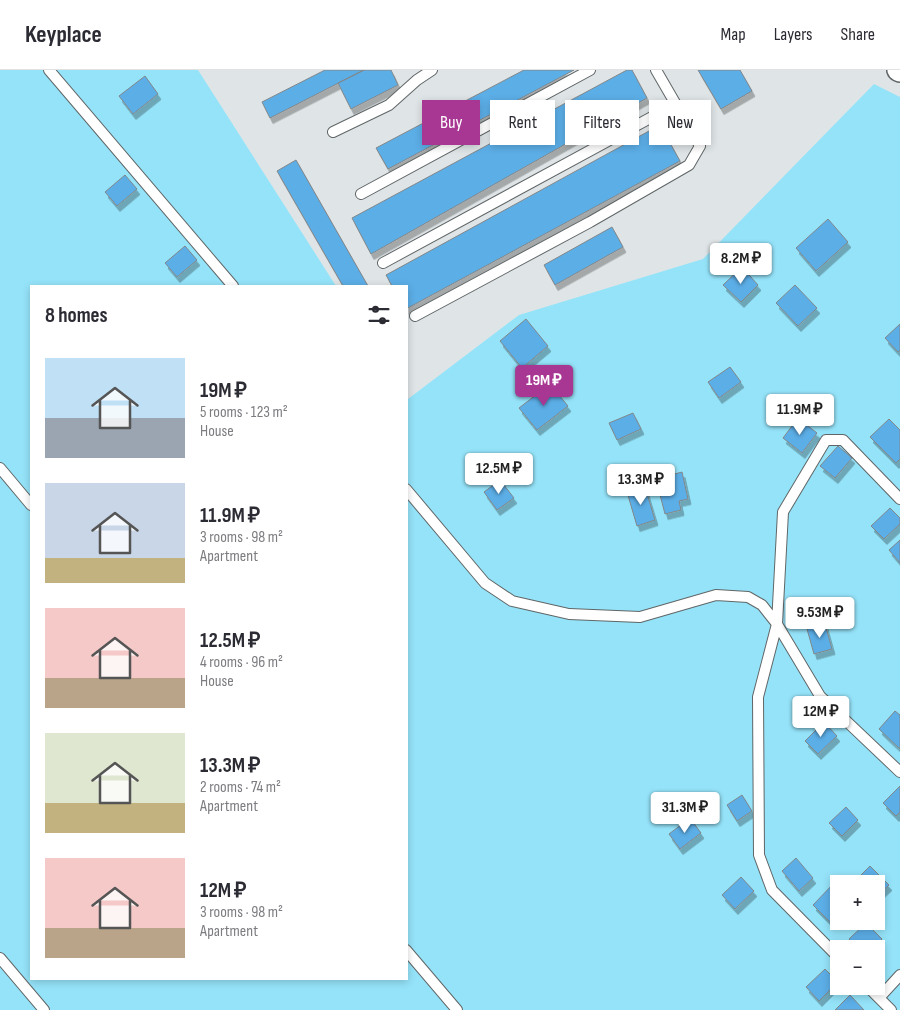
<!DOCTYPE html>
<html lang="en">
<head>
<meta charset="utf-8">
<style>
	:root { --surface:#fff; --page:#f7f7f7; --text:#2b2b33; --muted:#7c7c81; --line:#e1e1e2; --accent:#a83793 }
	body { margin:0; font-family:"Sofia Sans Condensed",sans-serif; background:var(--page); color:var(--text); height:100vh; display:flex; flex-direction:column; font-size:19px; white-space:nowrap }
	* { box-sizing:border-box; margin:0 }
	p { font-size:16px; color:var(--muted) }
	.icon { flex:none; width:28px; height:28px; fill:none; stroke:currentColor; stroke-width:2; stroke-linecap:round; stroke-linejoin:round }
	.map { position:relative; flex:1; overflow:hidden }
	.drawer { position:absolute; left:30px; top:215px; width:378px; height:695px; display:flex; flex-direction:column; background:var(--surface); border-radius:0px; box-shadow:0 2px 8px #0003 }
	.drawer>* { flex:none }
	.guide { position:absolute; left:422px; top:30px; width:402px; height:45px; display:flex; gap:10px }
	.buttons { position:absolute; left:830px; top:805px; display:grid; gap:10px }
	.buttons a { display:grid; place-items:center; width:55px; height:55px; border-radius:0px; background:var(--surface); box-shadow:0 2px 8px #0003; font-size:25px }
	.price { position:absolute; translate:-50% -42px; padding:0 11px; border-radius:5px; background:#fff; color:#222; font-size:16px; line-height:32px; filter:drop-shadow(0 1px 2px #0008) }
	.price::after { content:''; position:absolute; left:50%; top:30px; width:15px; height:11px; margin-left:-8px; background:inherit; clip-path:polygon(0 0,100% 0,50% 100%) }
	.price.on { background:var(--accent); color:#fff }
	ul { padding:0; list-style:none }
	li { display:flex; align-items:center; gap:15px; height:125px; padding:0 15px }
	li span { display:grid; place-items:center; flex:none; width:140px; height:100px; border-radius:0px; color:#555 }
	li>.icon { margin-inline-start:auto }
	span .icon { width:60px; height:60px; fill:#fffc; stroke-width:1 }
	li b { font-size:21px }
	h2 { display:flex; justify-content:space-between; align-items:center; height:60px; padding:0 15px; font-size:21px }
	.pill { padding:0 18px; border-radius:0px; background:var(--surface); box-shadow:0 2px 8px #0003; font-size:18px; line-height:45px }
	.pill.on { background:var(--accent); color:#fff }
	header { display:flex; align-items:center; gap:30px; box-sizing:border-box; height:70px; padding:0 25px; background:var(--surface); border-bottom:1px solid var(--line) }
	header strong { font-size:24px }
	nav { display:flex; gap:28px; margin-inline-start:auto; font-size:18px }
	.map>svg:first-child { display:block }
	.green { fill:#95e3f9; fill-rule:evenodd }
	.building { fill:#5caee7; stroke:#82878a; filter:url(#shadow) }
	.lines { fill:none; stroke-linecap:round; stroke-linejoin:round }
	.lane-casing { stroke:#606667; stroke-width:12 }
	.street-casing { stroke:#606667; stroke-width:24 }
	.lane { stroke:#fff; stroke-width:10 }
	.street { stroke:#fff; stroke-width:21 }
</style>
</head>
<body>
<header>
<strong>Keyplace</strong>
<nav><a>Map</a><a>Layers</a><a>Share</a></nav>
</header>
<div class="map">
<svg width="900" height="940" viewBox="0 0 900 940">
	<defs>
		<filter id="shadow"><feDropShadow dx="3" dy="5.5" stdDeviation="0" flood-color="#0004"/></filter>
	</defs>
	<rect width="100%" height="100%" fill="#dfe5e7"/>
	<path class="green" d="M0,0H198L336,216H31V909H406V327L408,329L519,245L703,189L874,14L900,27V940H0ZM839,814H876V851H839ZM839,879H876V916H839Z"/>
	<path class="building" d="M325,0H364L270,48L262,32Z
		M364,0H391L398,15L351,39L338,13Z
		M524,0H574L388,99L376,78Z
		M627,0H632L647,28L371,184L352,148Z
		M698,0H740L752,21L721,39Z
		M145,6L158,24L133,44L119,26Z
		M660,55L680,91L406,239V216H392L386,205Z
		M296,90L368,216H343L277,101Z
		M125,105L137,119L117,136L105,122Z
		M828,149L848,172L816,201L796,178Z
		M612,157L623,177L555,215L544,195Z
		M185,176L197,190L177,207L165,193Z
		M742,197L758,215L741,232L723,215Z
		M795,215L817,238L798,256L776,233Z
		M526,249L548,276L522,298L500,271Z
		M900,254V280L898,282L885,268Z
		M730,297L741,312L719,328L708,312Z
		M550,314L568,336L537,360L519,338Z
		M633,343L641,359L617,370L609,353Z
		M798,348L817,363L802,383L783,368Z
		M889,349L900,360V389L896,393L870,367Z
		M838,376L852,388L835,408L820,396Z
		M682,402L688,429L679,431L681,440L665,444L656,409Z
		M500,410L514,428L497,440L484,422Z
		M645,417L655,450L637,456L627,422Z
		M890,438L900,448V454L884,469L871,456Z
		M900,470V493L889,480Z
		M825,554L832,579L814,584L807,559Z
		M895,641L900,645V679L879,659Z
		M824,652L837,666L818,684L805,671Z
		M900,716V742L896,746L883,733Z
		M742,725L752,741L737,751L727,735Z
		M846,737L858,750L842,766L829,753Z
		M690,748L701,763L680,779L669,764Z
		M796,788L813,808L799,821L782,801Z
		M870,796L889,815L876,827V814H862L857,809Z
		M741,807L754,821L735,839L722,825Z
		M834,813L839,818V843L830,852L813,835Z
		M866,853L882,869L872,879H859L849,869Z
		M825,899L838,912L819,931L806,917Z
		M850,925L864,940H835Z"/>
	<g class="lines">
		<g class="lane-casing">
			<path id="lane" d="M49,0L233,216
				M333,62L389,35L417,10L432,0
				M361,124L590,0
				M383,193L676,34
				M415,246L590,152L689,95L700,76L656,0
				M0,398L31,435
				M406,419L485,513L512,531L569,544L640,547L716,525L748,527L762,535L777,554L820,626L900,702
				M406,880L457,940
				M0,888L44,940
				M839,888L772,820L759,785L758,627L777,554L783,442L826,370H843L900,429
				M867,916L891,940
				M879,928L900,905"/>
		</g>
		<g class="street-casing">
			<path id="street" d="M898,0L900,1"/>
		</g>
		<use href="#lane" class="lane"/>
		<use href="#street" class="street"/>
	</g>
</svg>
<div class="buttons">
<a>+</a>
<a>−</a>
</div>
<b class="price" style="left:741px;top:215px">8.2M ₽</b>
<b class="price on" style="left:544px;top:337px">19M ₽</b>
<b class="price" style="left:800px;top:366px">11.9M ₽</b>
<b class="price" style="left:499px;top:425px">12.5M ₽</b>
<b class="price" style="left:641px;top:436px">13.3M ₽</b>
<b class="price" style="left:820px;top:569px">9.53M ₽</b>
<b class="price" style="left:821px;top:668px">12M ₽</b>
<b class="price" style="left:685px;top:764px">31.3M ₽</b>
<div class="guide">
<a class="pill on">Buy</a>
<a class="pill">Rent</a>
<a class="pill">Filters</a>
<a class="pill">New</a>
</div>
<section class="drawer">
<h2>8 homes<svg class="icon" aria-label="filters" viewBox="0 0 24 24"><path d="M4 7h16M4 17h16"/><circle cx="9" cy="7" r="2"/><circle cx="15" cy="17" r="2"/></svg></h2>
<ul>
<li><span style="background:linear-gradient(#bfe0f5 60%,#9aa5b1 0)"><svg class="icon" aria-label="home" viewBox="0 0 24 24"><path d="M3 11l9-7 9 7M6 9v11h12V9"/></svg></span><div><b>19M ₽</b><p>5 rooms · 123 m²</p><p>House</p></div></li>
<li><span style="background:linear-gradient(#c9d6e8 75%,#c2b280 0)"><svg class="icon" aria-label="home" viewBox="0 0 24 24"><path d="M3 11l9-7 9 7M6 9v11h12V9"/></svg></span><div><b>11.9M ₽</b><p>3 rooms · 98 m²</p><p>Apartment</p></div></li>
<li><span style="background:linear-gradient(#f6c9c9 70%,#b9a48a 0)"><svg class="icon" aria-label="home" viewBox="0 0 24 24"><path d="M3 11l9-7 9 7M6 9v11h12V9"/></svg></span><div><b>12.5M ₽</b><p>4 rooms · 96 m²</p><p>House</p></div></li>
<li><span style="background:linear-gradient(#dfe7d0 70%,#c2b280 0)"><svg class="icon" aria-label="home" viewBox="0 0 24 24"><path d="M3 11l9-7 9 7M6 9v11h12V9"/></svg></span><div><b>13.3M ₽</b><p>2 rooms · 74 m²</p><p>Apartment</p></div></li>
<li><span style="background:linear-gradient(#f6c9c9 70%,#b9a48a 0)"><svg class="icon" aria-label="home" viewBox="0 0 24 24"><path d="M3 11l9-7 9 7M6 9v11h12V9"/></svg></span><div><b>12M ₽</b><p>3 rooms · 98 m²</p><p>Apartment</p></div></li>
</ul>
</section>
</div>
</body>
</html>
